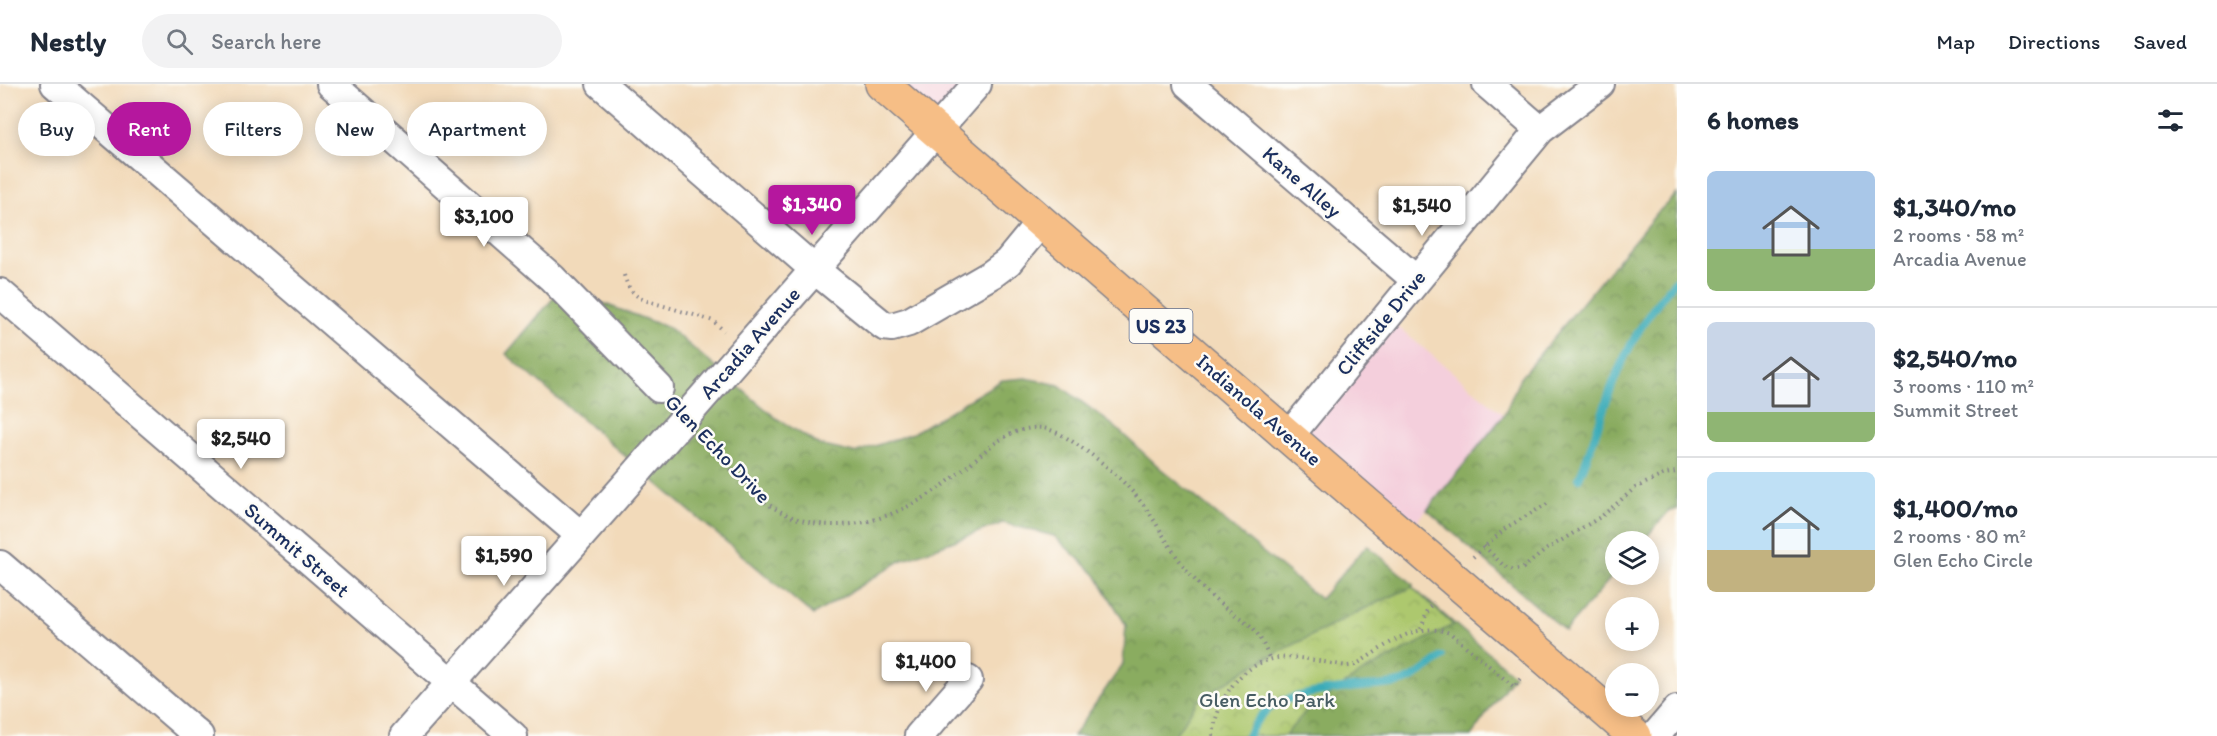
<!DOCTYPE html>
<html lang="en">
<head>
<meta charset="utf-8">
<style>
	:root { --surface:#fff; --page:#f2f2f3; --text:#1f2937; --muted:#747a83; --line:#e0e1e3; --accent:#b5179e }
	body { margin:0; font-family:Itim,sans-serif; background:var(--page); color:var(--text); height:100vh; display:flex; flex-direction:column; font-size:22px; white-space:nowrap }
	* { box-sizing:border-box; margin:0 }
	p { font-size:20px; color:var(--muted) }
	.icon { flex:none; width:33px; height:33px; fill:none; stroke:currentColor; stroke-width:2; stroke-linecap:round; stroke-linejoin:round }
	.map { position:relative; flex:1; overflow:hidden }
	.drawer { display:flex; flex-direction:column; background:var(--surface); width:540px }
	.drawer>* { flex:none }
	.hud { position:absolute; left:18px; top:18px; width:570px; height:54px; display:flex; gap:12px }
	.buttons { position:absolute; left:1605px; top:447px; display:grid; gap:12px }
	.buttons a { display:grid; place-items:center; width:54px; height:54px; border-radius:50%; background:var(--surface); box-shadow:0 3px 15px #0003; font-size:30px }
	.price { position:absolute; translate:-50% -51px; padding:0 14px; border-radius:6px; background:#fff; color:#222; font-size:20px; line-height:39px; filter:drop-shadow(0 2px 3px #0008) }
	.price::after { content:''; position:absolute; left:50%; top:36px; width:18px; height:14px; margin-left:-9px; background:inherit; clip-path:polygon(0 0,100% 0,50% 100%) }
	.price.selected { background:var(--accent); color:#fff }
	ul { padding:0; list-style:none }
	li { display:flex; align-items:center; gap:18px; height:150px; padding:0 30px }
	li+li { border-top:2px solid var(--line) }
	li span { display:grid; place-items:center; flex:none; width:168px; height:120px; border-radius:9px; color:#555 }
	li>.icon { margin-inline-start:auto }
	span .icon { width:72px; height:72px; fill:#fffc; stroke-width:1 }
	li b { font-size:26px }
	h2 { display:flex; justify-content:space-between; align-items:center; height:72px; padding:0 30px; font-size:26px }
	.pill { padding:0 21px; border-radius:27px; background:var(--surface); box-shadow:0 3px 15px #0003; font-size:21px; line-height:54px }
	.pill.selected { background:var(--accent); color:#fff }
	header { display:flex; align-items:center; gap:36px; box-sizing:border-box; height:84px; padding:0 30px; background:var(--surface); border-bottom:2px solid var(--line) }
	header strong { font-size:28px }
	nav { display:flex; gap:33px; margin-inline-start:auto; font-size:21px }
	.search { width:420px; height:54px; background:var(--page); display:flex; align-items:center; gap:15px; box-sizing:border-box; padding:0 21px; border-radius:33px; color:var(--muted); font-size:22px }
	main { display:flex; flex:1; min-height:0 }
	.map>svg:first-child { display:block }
	.built { fill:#f4cfdc }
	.forest { fill:url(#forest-crowns); stroke:#526e60; stroke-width:1.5 }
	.park { fill:url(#park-crowns); stroke:#647c66; stroke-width:1.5 }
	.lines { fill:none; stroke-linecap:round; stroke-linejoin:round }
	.stream { stroke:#3babb8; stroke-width:8 }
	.minor-casing { stroke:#86848c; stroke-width:32 }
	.major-casing { stroke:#86848c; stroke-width:36 }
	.path { stroke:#86848c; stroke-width:4; stroke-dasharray:1.5 4.5; stroke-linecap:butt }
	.minor { stroke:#fff; stroke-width:28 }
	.major { stroke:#f6be86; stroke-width:33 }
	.minor-bridge-casing { stroke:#86848c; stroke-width:32; stroke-linecap:butt }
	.major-bridge-casing { stroke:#86848c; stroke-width:36; stroke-linecap:butt }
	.minor-bridge { stroke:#fff; stroke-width:28 }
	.major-bridge { stroke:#f6be86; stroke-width:33 }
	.labels { text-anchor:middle; stroke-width:5; stroke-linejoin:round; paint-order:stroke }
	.shield { fill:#fdfcf7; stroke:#5f6c8c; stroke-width:1.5 }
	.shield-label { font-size:20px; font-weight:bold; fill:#1b2f5e }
	.street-label { font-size:21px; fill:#1b2f5e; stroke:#fdfcf7 }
	.park-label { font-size:21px; fill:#475d63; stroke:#fdfcf7 }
</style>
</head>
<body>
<header>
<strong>Nestly</strong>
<div class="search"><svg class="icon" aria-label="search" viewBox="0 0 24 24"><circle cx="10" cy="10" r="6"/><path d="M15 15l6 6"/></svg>Search here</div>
<nav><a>Map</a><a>Directions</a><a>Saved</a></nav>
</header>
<main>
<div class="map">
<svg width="1677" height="652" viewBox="0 0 1677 652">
	<defs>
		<pattern id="forest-crowns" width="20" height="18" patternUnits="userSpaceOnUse" patternTransform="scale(1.5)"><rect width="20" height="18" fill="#8aac61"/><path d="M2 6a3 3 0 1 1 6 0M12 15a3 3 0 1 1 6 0" fill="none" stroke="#708c53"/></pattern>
		<pattern id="park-crowns" width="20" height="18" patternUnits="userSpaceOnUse" patternTransform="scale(1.5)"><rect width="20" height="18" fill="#adc86e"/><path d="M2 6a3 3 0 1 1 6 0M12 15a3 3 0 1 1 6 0" fill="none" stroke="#94ac62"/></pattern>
	</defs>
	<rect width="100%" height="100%" fill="#fdfcf7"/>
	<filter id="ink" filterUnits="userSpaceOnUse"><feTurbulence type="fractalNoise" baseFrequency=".0167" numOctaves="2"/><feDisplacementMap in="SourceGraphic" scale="12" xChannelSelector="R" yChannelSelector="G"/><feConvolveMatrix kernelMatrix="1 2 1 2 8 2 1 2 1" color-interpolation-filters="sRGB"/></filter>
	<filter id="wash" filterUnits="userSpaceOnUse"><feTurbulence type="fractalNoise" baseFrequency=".008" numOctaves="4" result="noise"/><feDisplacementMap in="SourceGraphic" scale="24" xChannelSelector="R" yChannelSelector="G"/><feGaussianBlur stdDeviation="1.35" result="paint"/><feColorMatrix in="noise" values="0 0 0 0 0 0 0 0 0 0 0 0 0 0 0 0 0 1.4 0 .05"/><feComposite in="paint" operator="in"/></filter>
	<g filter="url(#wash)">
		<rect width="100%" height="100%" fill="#f2daba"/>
		<path class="built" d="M873,0H980L933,53Z
			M1392,238L1504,331L1408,449L1298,351Z"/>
		<path class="forest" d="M1677,110V425L1668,428L1643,457L1616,458L1615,489L1565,547L1427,426L1504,331L1520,294L1657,129Z
			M562,204L669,244L776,334L819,361L854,369L913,349L1002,296L1026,294L1059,301L1114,342L1160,384L1320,515L1367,461L1414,501L1412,503L1514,591L1471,652H1073L1123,580L1126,541L1096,491L1054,452L1003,439L902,476L813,531L640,385L506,270Z"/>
		<path class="park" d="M1412,503L1453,541L1363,588L1307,626L1284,652H1174L1197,618L1248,584L1366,524Z"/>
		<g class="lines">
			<path class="stream" d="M1579,394C1592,364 1600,333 1612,302C1627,263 1649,226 1677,195
				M1248,652C1252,644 1257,635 1264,629C1285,609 1333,606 1361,603C1375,602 1389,602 1403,598C1417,593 1430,583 1442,573"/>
		</g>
	</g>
	<g filter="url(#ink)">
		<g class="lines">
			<g class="minor-casing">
				<path id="minor" d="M55,0L580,451
					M331,0L552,194L659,304
					M601,0L814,185L884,242L892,243L909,238L992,190L1008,178L1040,139
					M1188,0L1416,196
					M1487,0L1540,46
					M0,209L513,652
					M724,289L977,0
					M1289,352L1540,46L1600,0
					M0,481L199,652
					M404,652L640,385
					M919,652L968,596
					M1655,652L1677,626"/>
			</g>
			<g class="major-casing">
				<path id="major" d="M882,0L1386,437
					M1527,558L1635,652"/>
			</g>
			<path class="path" d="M624,191C628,204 632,210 644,216L704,234L713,237L724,247
				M703,353C725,377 746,407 774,424C840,463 912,429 965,384C987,365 1011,341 1043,344C1055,346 1069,355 1079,362C1106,380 1129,401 1148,427C1159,443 1168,461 1180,477C1192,494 1207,510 1224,523C1233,530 1245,536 1253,544C1261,553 1266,566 1270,576
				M1484,462L1504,482L1514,486L1523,484L1547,465L1602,432L1635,404L1665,390L1677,388
				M1473,473L1507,443L1547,420
				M1421,545L1427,528L1434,518
				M1213,652C1216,617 1239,580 1277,574C1299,571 1325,579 1347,582L1355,581C1386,563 1413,536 1450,549L1514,603L1521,594"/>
			<use href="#minor" class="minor"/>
			<use href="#major" class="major"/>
			<g class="minor-bridge-casing">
				<path id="minor-bridge" d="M640,385L724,289"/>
			</g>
			<g class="major-bridge-casing">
				<path id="major-bridge" d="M1386,437L1527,558"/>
			</g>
			<use href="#minor-bridge" class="minor-bridge"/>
			<use href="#major-bridge" class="major-bridge"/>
		</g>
	</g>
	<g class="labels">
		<rect class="shield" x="1129.5" y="225" width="63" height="34" rx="4.5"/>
		<g class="shield-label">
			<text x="1161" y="249">US 23</text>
		</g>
		<g class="street-label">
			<text transform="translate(1302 98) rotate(41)" y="7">Kane Alley</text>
			<text transform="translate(1381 239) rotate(-51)" y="7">Cliffside Drive</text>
			<text transform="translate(750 259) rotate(-49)" y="7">Arcadia Avenue</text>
			<text transform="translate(1259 326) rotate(41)" y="7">Indianola Avenue</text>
			<text transform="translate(718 365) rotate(46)" y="7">Glen Echo Drive</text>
			<text transform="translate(297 466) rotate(41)" y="7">Summit Street</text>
		</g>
		<g class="park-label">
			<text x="1267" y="623">Glen Echo Park</text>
		</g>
	</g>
</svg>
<div class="buttons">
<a><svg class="icon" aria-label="layers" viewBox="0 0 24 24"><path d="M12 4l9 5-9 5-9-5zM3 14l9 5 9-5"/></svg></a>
<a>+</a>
<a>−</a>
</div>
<b class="price selected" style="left:812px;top:152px">$1,340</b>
<b class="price" style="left:1422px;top:153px">$1,540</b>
<b class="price" style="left:484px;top:164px">$3,100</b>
<b class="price" style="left:241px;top:386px">$2,540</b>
<b class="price" style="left:504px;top:503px">$1,590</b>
<b class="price" style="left:926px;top:609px">$1,400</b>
<div class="hud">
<a class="pill">Buy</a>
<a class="pill selected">Rent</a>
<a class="pill">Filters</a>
<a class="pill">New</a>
<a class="pill">Apartment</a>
</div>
</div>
<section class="drawer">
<h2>6 homes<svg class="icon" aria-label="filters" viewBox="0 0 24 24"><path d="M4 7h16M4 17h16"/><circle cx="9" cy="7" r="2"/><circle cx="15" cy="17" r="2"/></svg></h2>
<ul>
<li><span style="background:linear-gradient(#a9c7e8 65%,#8fb573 0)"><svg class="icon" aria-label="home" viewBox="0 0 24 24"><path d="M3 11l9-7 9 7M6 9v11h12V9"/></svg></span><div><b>$1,340/mo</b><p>2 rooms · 58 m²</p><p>Arcadia Avenue</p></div></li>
<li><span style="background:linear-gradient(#c9d6e8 75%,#8fb573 0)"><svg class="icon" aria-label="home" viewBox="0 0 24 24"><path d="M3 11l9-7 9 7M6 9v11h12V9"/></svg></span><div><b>$2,540/mo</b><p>3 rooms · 110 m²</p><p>Summit Street</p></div></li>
<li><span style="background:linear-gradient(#bfe0f5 65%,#c2b280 0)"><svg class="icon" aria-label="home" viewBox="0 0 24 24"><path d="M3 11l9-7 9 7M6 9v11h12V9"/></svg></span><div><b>$1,400/mo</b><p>2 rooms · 80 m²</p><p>Glen Echo Circle</p></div></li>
</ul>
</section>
</main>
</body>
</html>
